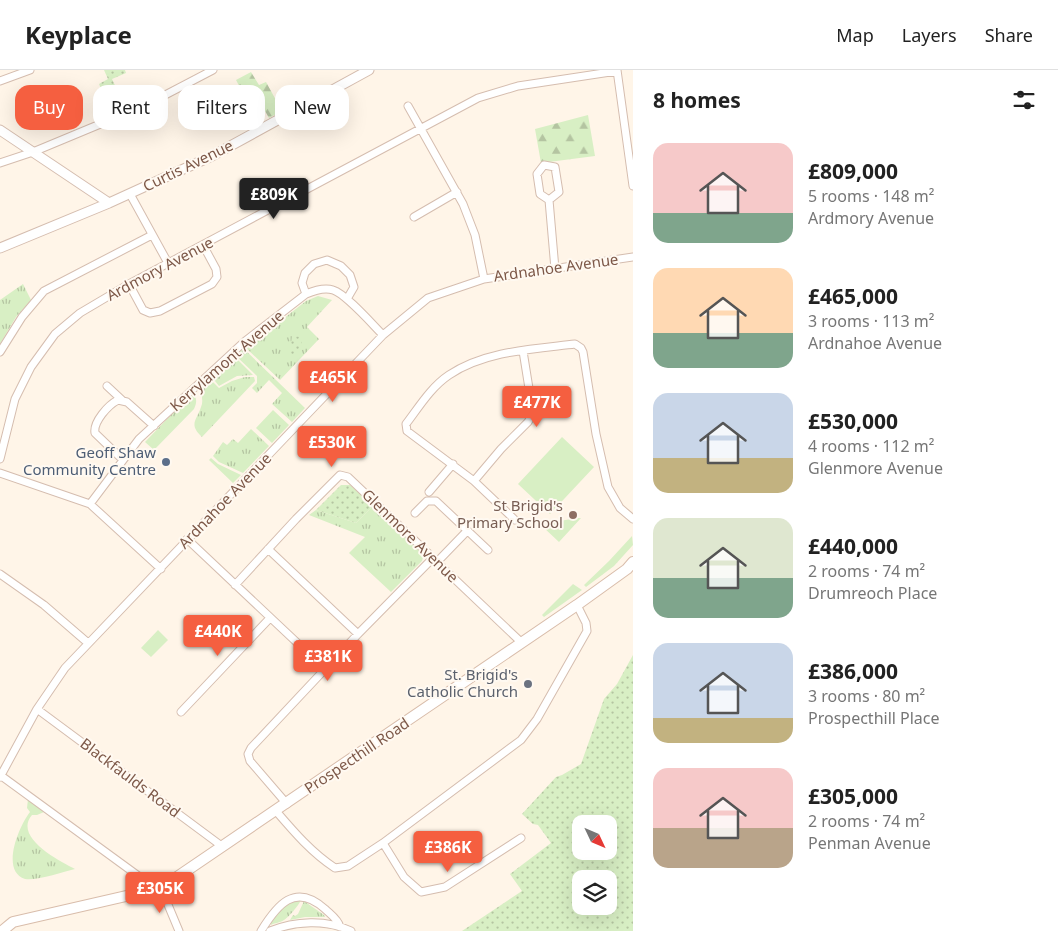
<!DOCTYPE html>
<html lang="en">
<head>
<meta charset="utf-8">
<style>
	:root { --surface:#fff; --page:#f2f2f2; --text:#222; --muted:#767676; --line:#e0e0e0; --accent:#f55f40 }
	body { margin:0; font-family:"Noto Sans",sans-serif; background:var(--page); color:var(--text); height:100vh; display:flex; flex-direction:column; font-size:19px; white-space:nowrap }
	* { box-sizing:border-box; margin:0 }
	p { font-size:16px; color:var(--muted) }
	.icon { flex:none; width:28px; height:28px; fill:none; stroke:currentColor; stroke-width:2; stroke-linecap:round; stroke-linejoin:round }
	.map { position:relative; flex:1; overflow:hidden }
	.side { display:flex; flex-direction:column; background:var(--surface); width:425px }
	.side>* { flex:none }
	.banner { position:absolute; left:15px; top:15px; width:475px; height:45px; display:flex; gap:10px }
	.needle { width:32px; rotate:134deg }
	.fabs { position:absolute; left:572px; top:745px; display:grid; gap:10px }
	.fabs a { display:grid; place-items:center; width:45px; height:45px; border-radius:10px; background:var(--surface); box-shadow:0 5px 20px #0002; font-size:25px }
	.price { position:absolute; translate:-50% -42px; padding:0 11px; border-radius:5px; background:var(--accent); color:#fff; font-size:16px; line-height:32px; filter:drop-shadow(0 1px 2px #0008) }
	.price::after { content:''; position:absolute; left:50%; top:30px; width:15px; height:11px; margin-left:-8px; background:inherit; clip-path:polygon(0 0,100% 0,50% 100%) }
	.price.on { background:#222; color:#fff }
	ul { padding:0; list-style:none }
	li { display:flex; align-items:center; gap:15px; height:125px; padding:0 20px }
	li span { display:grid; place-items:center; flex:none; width:140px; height:100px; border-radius:15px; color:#555 }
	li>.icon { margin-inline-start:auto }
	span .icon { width:60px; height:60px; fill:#fffc; stroke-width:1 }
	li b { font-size:21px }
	h2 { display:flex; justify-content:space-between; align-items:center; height:60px; padding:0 20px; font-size:21px }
	.chip { padding:0 18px; border-radius:15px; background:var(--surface); box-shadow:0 5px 20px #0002; font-size:18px; line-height:45px }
	.chip.on { background:var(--accent); color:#fff }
	header { display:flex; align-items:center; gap:30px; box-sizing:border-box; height:70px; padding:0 25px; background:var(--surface); border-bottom:1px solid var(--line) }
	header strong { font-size:24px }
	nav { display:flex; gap:28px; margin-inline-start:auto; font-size:18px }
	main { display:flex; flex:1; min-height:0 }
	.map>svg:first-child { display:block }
	.grass { fill:url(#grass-tufts) }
	.forest { fill:url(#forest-firs) }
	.park { fill:url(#park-dots); fill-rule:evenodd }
	.garden { fill:#d8efc4 }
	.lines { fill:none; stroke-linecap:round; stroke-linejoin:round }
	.minor-casing { stroke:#d5bdaf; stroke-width:9 }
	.tertiary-casing { stroke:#d5bdaf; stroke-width:11 }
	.secondary-casing { stroke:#d9bdab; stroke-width:12 }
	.minor { stroke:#fff; stroke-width:7 }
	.tertiary { stroke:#fff; stroke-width:9 }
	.secondary { stroke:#fff; stroke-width:10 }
	.service-dot { fill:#5c6f8a; stroke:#fff9f1; stroke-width:2 }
	.education-dot { fill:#8d6e63; stroke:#fff9f1; stroke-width:2 }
	.worship-dot { fill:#6b7280; stroke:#fff9f1; stroke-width:2 }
	.labels { text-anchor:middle; stroke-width:4; stroke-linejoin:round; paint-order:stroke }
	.street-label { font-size:15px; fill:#7d5848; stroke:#fff9f1 }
	.service-label { font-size:15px; fill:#4e5e75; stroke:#fff9f1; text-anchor:end }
	.education-label { font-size:15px; fill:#785e54; stroke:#fff9f1; text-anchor:end }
	.worship-label { font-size:15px; fill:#5b616d; stroke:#fff9f1; text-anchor:end }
</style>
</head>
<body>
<header>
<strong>Keyplace</strong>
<nav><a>Map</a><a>Layers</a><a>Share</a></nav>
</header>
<main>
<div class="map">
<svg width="633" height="861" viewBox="0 0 633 861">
	<defs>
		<pattern id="grass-tufts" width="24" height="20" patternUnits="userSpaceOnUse" patternTransform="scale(1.25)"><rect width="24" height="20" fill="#d8efc4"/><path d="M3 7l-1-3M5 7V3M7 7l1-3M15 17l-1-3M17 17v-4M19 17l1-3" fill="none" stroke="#b4c4a1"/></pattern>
		<pattern id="forest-firs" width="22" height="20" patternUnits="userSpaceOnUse" patternTransform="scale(1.25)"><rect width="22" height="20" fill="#d8efc4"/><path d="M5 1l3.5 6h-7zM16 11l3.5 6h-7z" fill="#b4c4a1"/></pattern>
		<pattern id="park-dots" width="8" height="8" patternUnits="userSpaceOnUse" patternTransform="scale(1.25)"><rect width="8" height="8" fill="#d8efc4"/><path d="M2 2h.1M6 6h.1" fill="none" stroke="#b4c4a1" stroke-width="1.8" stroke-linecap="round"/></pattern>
	</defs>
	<rect width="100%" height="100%" fill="#fff5e8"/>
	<path class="grass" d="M23,214L31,230L16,247L0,274V230Z
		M318,226L332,230L307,257L319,269L280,310L246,278L306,231Z
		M243,278L305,338L292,352L272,334L282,323L269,310L257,323L252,318L257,313V306L235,285Z
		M234,286L253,305L237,306L219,316L211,306Z
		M245,307H254L255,311L202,367C188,354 197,350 201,337C204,330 201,323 199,317L209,308L219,318L232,311Z
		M193,322C197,328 197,333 194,339L154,380L145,372Z
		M273,340L289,355L272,373L256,358Z
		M251,359L269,376L243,403L219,392L213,386L223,372L227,375L233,369L238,373Z
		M211,388L218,394L241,405L233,413L209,390Z
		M374,435L424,484L422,491L391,522L349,483L365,467L309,445L316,440L356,453Z
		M632,466L633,475L614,496L586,517L584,515L609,491Z
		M573,514L582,520L544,547L542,545Z
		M28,729L44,742L37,745H32C13,767 59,791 75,799C62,802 37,811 25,809C0,801 19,756 30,742L27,738Z
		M294,830H301C299,835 288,848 284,850C280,853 274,853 271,855C271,845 285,834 294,830Z
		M304,831L324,845L325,847H305L290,850L293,845L295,846L298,844Z"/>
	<path class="forest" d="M251,2L259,15L266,12L282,41L269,48L252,18L243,23L236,10Z
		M588,45L595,86L541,93L535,59Z"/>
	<path class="park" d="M104,0H125L126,3L112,9L125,37L112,43L99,14L108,9Z
		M292,266L301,267L302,276L289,289Z
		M341,415H350L374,435L356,453L316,440Z
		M633,585V861H462L522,821L510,804L551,773L538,755L533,754L522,744L556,707L562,705L581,694L604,629L617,614ZM581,754H609V781H581ZM581,809H609V836H581Z"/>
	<path class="garden" d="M562,367L594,397L550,444L518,414Z
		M577,448H581L559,472L543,457L554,452Z
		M158,560L168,570L151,587L141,578Z"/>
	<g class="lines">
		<g class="minor-casing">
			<path id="minor" d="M617,0L633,116
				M0,11L30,0
				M408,36L463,134L475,165L484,209
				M0,93L33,82L146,35L213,0
				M130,124L168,193
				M549,130L559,122L555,97L544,95L537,104L540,124L549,130L555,199
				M414,147L457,122
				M129,214L143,240L150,243L160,241L212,214L217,207L216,199L203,175
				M306,224L302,213L305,203L314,194L327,190L341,196L350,205L354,217L347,229
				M0,282L22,247L44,221L152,165
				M107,316L122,330
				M0,389L15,329L31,297L55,264L80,243L129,214L478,28L518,16L617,1
				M123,390L95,363C93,352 108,335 118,330L127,332L154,356
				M0,403L90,434L161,499
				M474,411L501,379L528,352L532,345V337L523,281
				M429,422L453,394
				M90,434L139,369L244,272L306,224C313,221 324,217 333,220C346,224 372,254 383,265
				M415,443L427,431H436L488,480
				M515,450L474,411L407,361L406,354C419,337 431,317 449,305C485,281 533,279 575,274L581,278L583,282L596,364L608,417L620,438L633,449
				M187,469L325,599
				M268,479L358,564
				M437,492L467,461
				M0,504L44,535L88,573
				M235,515L296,449L340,405L348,407L429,484L431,490L437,492L443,498L522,573
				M37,639L223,777
				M181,642L270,548
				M0,705L148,813L152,821
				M0,707L37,639L65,598L383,265L428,228L484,209L633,187
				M287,734L250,691L248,684L251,678L358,564L431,490
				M276,741C294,762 312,783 335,798L348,796L383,773L521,670L537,649L587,561L586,553L577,535
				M383,773L404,807L421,822L445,817L521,768
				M161,818L179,861
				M261,861C277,835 295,812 325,839C330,844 338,849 340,857
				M270,861C295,851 326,849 351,861"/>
		</g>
		<g class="tertiary-casing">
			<path id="tertiary" d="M0,60L109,133
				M0,178L109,133L212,86L369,0"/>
		</g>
		<g class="secondary-casing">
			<path id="secondary" d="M2,861L13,852L161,818L577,535L627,499L633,492"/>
		</g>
		<use href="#minor" class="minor"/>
		<use href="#tertiary" class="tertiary"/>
		<use href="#secondary" class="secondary"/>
	</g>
	<circle class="service-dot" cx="166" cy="392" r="5"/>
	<circle class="education-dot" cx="573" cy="445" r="5"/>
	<circle class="worship-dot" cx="528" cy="614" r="5"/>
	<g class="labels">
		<g class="street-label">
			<text transform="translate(188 96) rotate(-26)" y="5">Curtis Avenue</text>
			<text transform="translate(556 198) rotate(-8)" y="5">Ardnahoe Avenue</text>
			<text transform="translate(160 199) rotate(-28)" y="5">Ardmory Avenue</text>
			<text transform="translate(227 291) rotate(-41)" y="5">Kerrylamont Avenue</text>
			<text transform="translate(225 431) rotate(-46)" y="5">Ardnahoe Avenue</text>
			<text transform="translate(410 466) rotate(44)" y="5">Glenmore Avenue</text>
			<text transform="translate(357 686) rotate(-34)" y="5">Prospecthill Road</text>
			<text transform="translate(130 708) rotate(37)" y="5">Blackfaulds Road</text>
		</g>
		<g class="service-label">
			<text x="156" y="388">Geoff Shaw<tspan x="156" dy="17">Community Centre</tspan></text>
		</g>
		<g class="education-label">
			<text x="563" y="441">St Brigid's<tspan x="563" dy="17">Primary School</tspan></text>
		</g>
		<g class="worship-label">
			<text x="518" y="610">St. Brigid's<tspan x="518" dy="17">Catholic Church</tspan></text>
		</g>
	</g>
</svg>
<div class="fabs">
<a><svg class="needle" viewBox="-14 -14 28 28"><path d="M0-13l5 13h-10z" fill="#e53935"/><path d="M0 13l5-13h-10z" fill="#767676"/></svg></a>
<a><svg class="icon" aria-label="layers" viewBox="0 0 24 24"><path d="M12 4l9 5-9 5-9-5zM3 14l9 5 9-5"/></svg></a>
</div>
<b class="price on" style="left:274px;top:150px">£809K</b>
<b class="price" style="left:333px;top:333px">£465K</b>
<b class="price" style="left:537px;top:358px">£477K</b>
<b class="price" style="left:332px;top:398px">£530K</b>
<b class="price" style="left:218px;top:587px">£440K</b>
<b class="price" style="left:328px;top:612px">£381K</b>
<b class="price" style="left:448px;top:803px">£386K</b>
<b class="price" style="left:160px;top:844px">£305K</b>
<div class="banner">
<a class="chip on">Buy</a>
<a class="chip">Rent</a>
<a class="chip">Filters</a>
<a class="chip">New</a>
</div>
</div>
<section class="side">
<h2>8 homes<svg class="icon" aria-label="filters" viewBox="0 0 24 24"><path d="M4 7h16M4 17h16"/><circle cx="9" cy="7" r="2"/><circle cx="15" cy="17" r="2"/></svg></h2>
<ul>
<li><span style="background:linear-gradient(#f6c9c9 70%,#7fa58c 0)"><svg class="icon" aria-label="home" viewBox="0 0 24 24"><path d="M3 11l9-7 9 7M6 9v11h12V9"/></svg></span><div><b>£809,000</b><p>5 rooms · 148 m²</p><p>Ardmory Avenue</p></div></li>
<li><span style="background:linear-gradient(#ffd9b3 65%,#7fa58c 0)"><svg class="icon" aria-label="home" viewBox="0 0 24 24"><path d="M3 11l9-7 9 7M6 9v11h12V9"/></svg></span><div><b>£465,000</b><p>3 rooms · 113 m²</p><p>Ardnahoe Avenue</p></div></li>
<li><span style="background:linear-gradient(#c9d6e8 65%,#c2b280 0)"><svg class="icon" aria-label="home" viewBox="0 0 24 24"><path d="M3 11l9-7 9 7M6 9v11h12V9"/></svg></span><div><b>£530,000</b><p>4 rooms · 112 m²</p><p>Glenmore Avenue</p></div></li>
<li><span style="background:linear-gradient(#dfe7d0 60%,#7fa58c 0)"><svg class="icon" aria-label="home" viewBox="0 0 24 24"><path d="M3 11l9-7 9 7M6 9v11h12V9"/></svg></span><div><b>£440,000</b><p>2 rooms · 74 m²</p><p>Drumreoch Place</p></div></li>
<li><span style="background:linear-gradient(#c9d6e8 75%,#c2b280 0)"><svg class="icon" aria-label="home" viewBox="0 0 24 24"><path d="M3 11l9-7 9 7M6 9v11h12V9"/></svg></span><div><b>£386,000</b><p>3 rooms · 80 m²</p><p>Prospecthill Place</p></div></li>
<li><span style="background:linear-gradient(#f6c9c9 60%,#b9a48a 0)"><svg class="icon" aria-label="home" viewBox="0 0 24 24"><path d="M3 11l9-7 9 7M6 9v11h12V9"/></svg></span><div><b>£305,000</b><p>2 rooms · 74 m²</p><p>Penman Avenue</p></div></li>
</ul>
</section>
</main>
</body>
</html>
